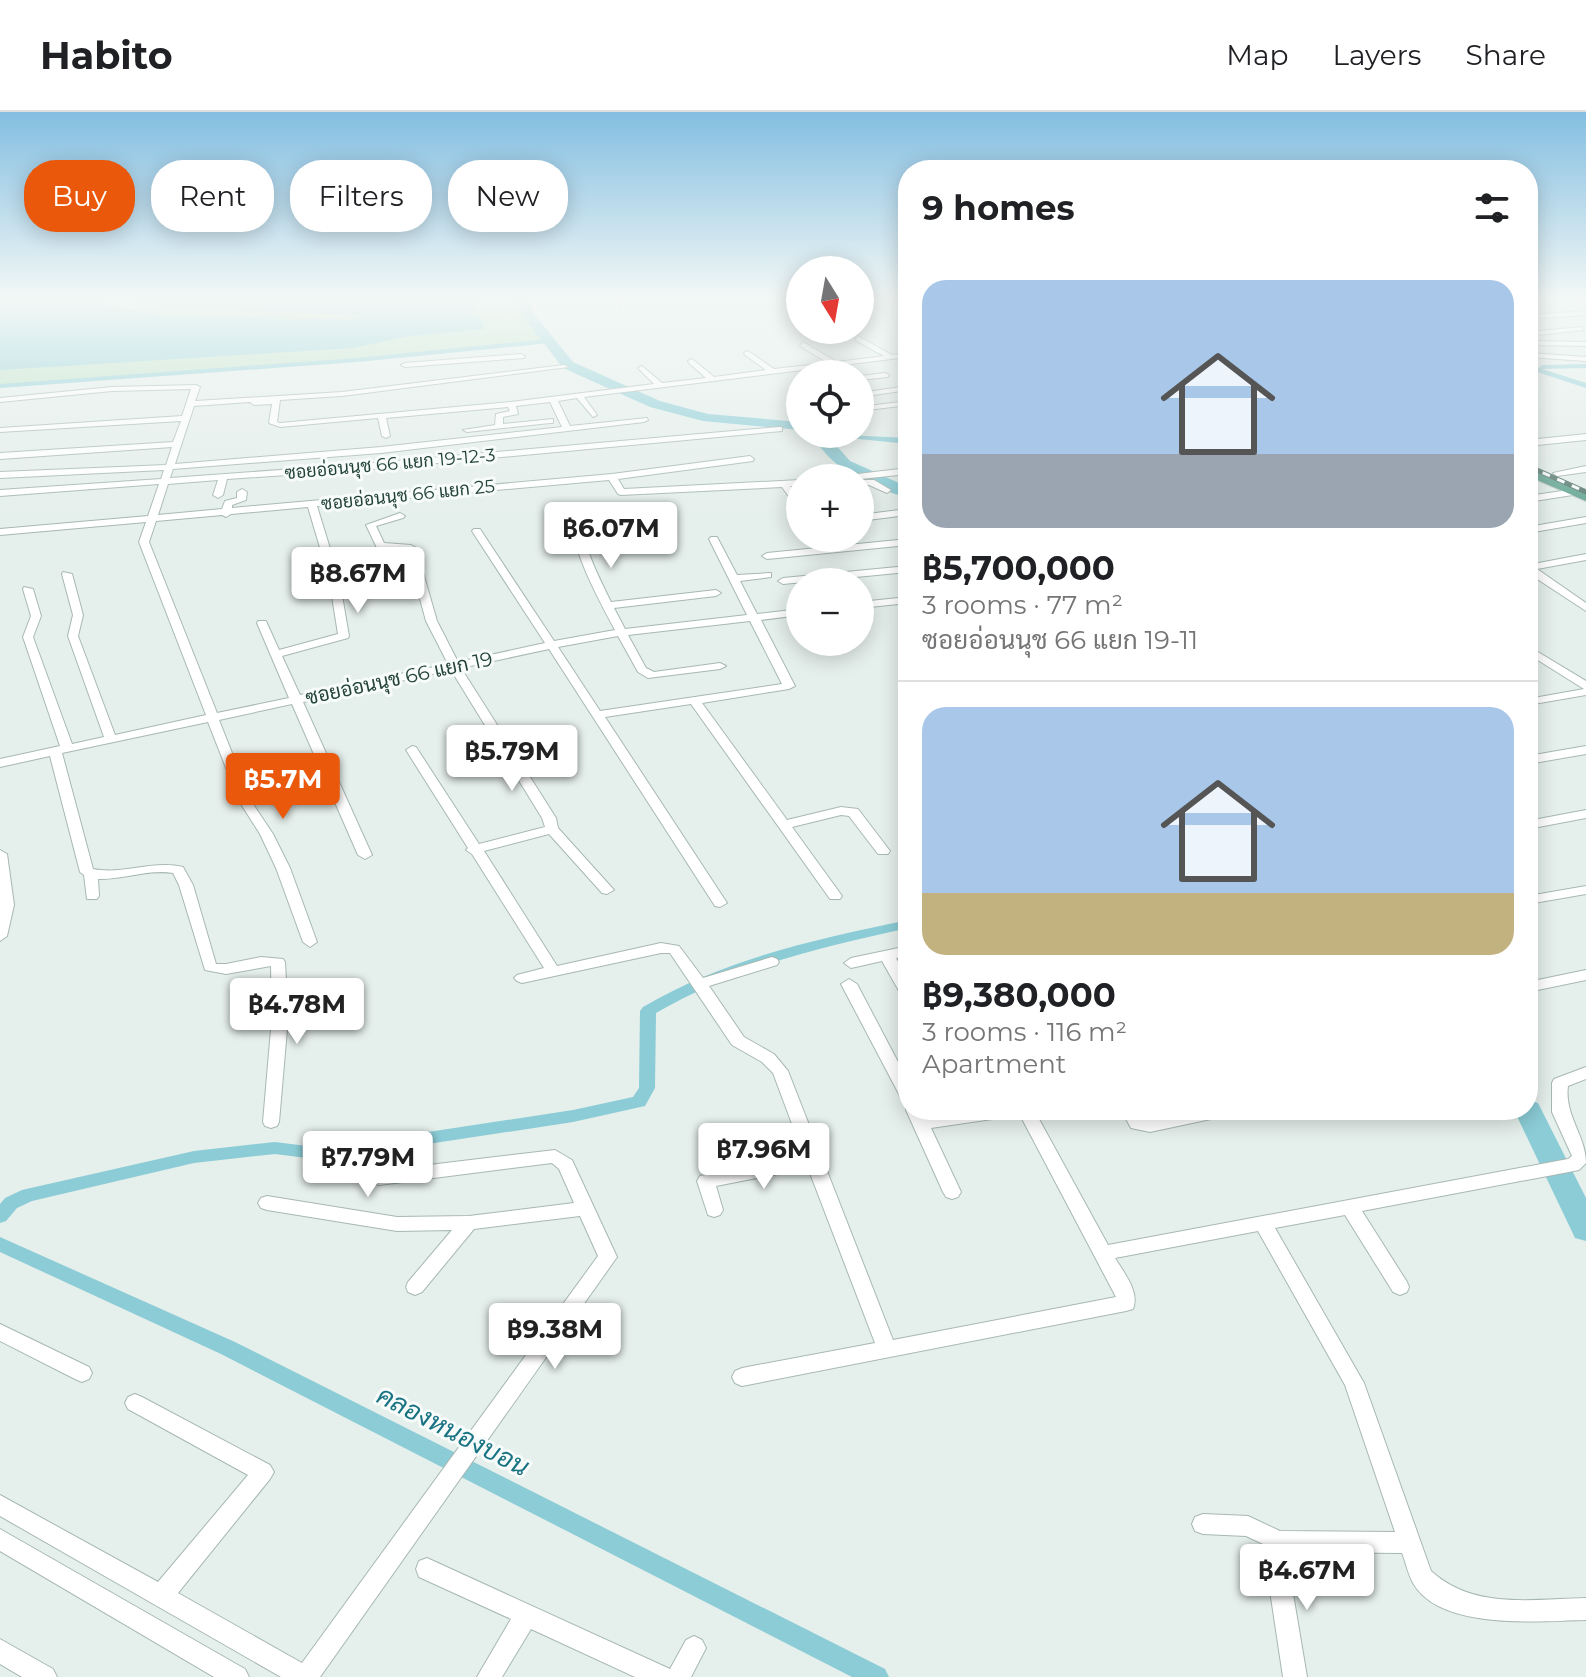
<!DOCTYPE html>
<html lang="en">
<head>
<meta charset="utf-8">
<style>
	:root { --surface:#fff; --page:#f6f6f6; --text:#202124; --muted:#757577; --line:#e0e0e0; --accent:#ea580c }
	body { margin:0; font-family:Montserrat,Sarabun,sans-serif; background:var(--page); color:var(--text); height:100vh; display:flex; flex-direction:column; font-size:30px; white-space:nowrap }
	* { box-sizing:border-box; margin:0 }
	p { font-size:26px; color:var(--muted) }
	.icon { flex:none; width:44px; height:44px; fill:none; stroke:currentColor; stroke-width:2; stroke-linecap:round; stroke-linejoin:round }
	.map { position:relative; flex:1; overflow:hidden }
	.drawer { position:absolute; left:898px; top:48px; width:640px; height:960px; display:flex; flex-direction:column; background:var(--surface); border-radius:32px; box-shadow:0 4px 20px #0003 }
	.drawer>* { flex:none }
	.banner { position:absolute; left:24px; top:48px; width:754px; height:72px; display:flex; gap:16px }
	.needle { width:52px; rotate:169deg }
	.fabs { position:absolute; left:786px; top:144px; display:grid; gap:16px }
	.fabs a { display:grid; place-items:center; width:88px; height:88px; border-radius:50%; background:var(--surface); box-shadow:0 4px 20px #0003; font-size:40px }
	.price { position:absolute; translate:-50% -68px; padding:0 18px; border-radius:8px; background:#fff; color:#222; font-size:26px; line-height:52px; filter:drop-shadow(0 2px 4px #0008) }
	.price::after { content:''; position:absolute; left:50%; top:48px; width:24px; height:18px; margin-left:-12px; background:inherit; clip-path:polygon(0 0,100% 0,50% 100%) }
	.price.on { background:var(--accent); color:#fff }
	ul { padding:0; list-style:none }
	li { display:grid; align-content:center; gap:16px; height:424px; padding:0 24px }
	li+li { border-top:2px solid var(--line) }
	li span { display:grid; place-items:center; height:248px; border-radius:24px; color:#555 }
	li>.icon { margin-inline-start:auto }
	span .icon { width:144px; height:144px; fill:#fffc; stroke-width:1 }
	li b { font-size:34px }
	h2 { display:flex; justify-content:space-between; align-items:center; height:96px; padding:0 24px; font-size:34px }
	.pill { padding:0 28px; border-radius:32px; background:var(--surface); box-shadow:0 4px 20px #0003; font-size:28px; line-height:72px }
	.pill.on { background:var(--accent); color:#fff }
	header { display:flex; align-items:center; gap:48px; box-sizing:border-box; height:112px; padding:0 40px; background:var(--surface); border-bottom:2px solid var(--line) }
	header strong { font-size:38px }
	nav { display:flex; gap:44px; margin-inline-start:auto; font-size:28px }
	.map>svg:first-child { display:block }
	.green { fill:#bee1c6 }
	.water { fill:#8bccd6 }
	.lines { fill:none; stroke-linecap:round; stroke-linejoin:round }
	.canal { fill:#8bccd6; fill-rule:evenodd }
	.river { fill:#8bccd6; fill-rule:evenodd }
	.minor-casing { stroke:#a7b8b2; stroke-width:2 }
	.primary-casing { stroke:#c1cac8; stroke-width:2 }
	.minor { fill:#fff; fill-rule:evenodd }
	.primary { fill:#68a795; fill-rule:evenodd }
	.rail-casing { stroke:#5e7e75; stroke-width:5 }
	.rail { stroke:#f7fbf9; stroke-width:3; stroke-dasharray:8; stroke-linecap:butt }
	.labels { text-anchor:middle; stroke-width:6; stroke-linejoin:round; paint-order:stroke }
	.far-street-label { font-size:18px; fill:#23433a; stroke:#f7fbf9 }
	.street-label { font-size:20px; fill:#23433a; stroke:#f7fbf9 }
	.near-water-label { font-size:26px; font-style:italic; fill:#197383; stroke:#f7fbf9 }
</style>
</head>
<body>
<header>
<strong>Habito</strong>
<nav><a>Map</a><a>Layers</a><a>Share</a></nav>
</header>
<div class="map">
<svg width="1586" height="1565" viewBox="0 0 1586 1565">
	<rect width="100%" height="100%" fill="#e5efeb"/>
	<path class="green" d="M0,186H523L528,203L548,229L357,248L0,274Z"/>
	<path class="water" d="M0,186H72L162,204L352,208L361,203L180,196L128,186H475L478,198L463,204L481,205L485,217L409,224L353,236L0,258Z"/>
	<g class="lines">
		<path class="canal" d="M548,227L551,231L357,250L0,276V272L357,246Z
			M1586,252V256L1542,257L1586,271V276L1528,257V253L1539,256L1542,253Z
			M825,322L908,326V332L829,324Z
			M908,808V816C819,836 734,855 656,901L655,976L645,994L573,1010L323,1048L275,1042L194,1051L32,1089L17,1096L6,1109L0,1111V1092L5,1086L22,1078L194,1039L275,1030L323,1036L573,998L633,985L639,976L640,899L643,895C727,846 814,828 908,808Z
			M0,1125L235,1230L885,1557L889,1565H852L221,1242L0,1140Z"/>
		<path class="river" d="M517,186H529L534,202L573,250L660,289L708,302L800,310V318L703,309L650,295L563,256L522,203Z
			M812,322H826L850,349L908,375V386C870,375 831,358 812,322Z
			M1528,988L1538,991L1586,1086V1129L1575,1126L1514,998H1528Z"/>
		<g class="minor-casing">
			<path id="minor" d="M621,186H627L626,198L621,197Z
				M1543,186H1558L1528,193V189Z
				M1586,186V189L1572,191L1569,189Z
				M1586,199V203L1528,207V203Z
				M1582,215L1584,218L1528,224V220Z
				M858,224L892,243L908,241V245L584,285L597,303L593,305L577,286L558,289L570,314L647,306L648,308L644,310L381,341L173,357L170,366L362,352L779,315H782V319L362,358L227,367L223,383L218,386L213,383L218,368L168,372L158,403L222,397L225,389L237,386V380L242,377L247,380L246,388L232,393V396L612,362L750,344L754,347L753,349L618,367L624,377L800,368V374H790L800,388V397L797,396L782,375L621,383L618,382L609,368L317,394L339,466L349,524L348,526L282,544L300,583L448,552L426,509L407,439L377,436L366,413L400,401L405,404L403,406L376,414L384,431L411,433L416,436L437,509L458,550L545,531L472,419L474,417H480L554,529L615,518C599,488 564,426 573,393L581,395C579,428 597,461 611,490L716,478L721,481L716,484L614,496L625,517L747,503L709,427L711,425H717L737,463L771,461V465L740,469L757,502L800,497V503L761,508L795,574L789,577L702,591L787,708L841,695L858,697L890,739L888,742H878L849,704L841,703L792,715L842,784L840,787H830L691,592L605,605L727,791L720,795L715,794L549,537L461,556L556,706L558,716L614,778L607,782L602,781L549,722L484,739L557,854L661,831L679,834L703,866L772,845L777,847L779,850L777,853L709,874L744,925L774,942L788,959L893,1228L1116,1185L1020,1003L931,1016L961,1080L958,1085L952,1087L946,1085L943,1080L906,998L908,994V998H922L925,1004L972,998H1034L1108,1133L1568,1047L1572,1044L1552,1000V971L1554,967L1586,955V967L1568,974C1564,1003 1586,1024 1586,1051L1579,1058L1362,1099L1407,1170L1409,1175L1407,1180L1400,1183L1393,1180L1345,1103L1275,1116L1364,1271L1431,1459C1474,1498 1532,1487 1586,1486V1508C1540,1509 1440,1519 1413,1471C1408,1462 1406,1451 1402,1441L1286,1440L1307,1565H1283L1263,1432L1246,1424L1203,1422L1195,1419L1192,1412L1195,1405L1203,1402L1248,1404L1280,1419L1395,1420L1345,1273L1258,1119L1115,1146C1124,1161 1140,1180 1133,1197L1126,1199L742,1274L735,1271L732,1265L735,1259L742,1256L875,1231L808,1056L716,1074L723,1098L720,1103L714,1105L708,1103L697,1069L700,1064L804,1044L773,961L762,950L732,933L670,841H661L522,871L517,869L514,866L517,863L544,856L472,742L466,738L468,736L406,638L412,634L416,635L479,732L545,715L542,706L451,558L303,590L372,743L365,747L358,743L292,592L219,608L251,689L273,722L290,756L317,830L310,835L303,830L276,756L260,722L239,689L208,610L62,641L93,757C123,763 152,748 183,755L193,773L216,852H226L261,845L283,847L285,850L288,906L279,1010L277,1014L271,1016L265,1014L263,1010L272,906L271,854L226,862L205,858L179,773L173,761C148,757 123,768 98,767L99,784L97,787H87L84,763L80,760L50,644L0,655V647L60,634L23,525L31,504L23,477L24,475L33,477L41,504L33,525L72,632L104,625L68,524L73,503L62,462L63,460L72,462L83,503L78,524L115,623L206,603L139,430L146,410L0,423V417L148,404L159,372L0,384V378L161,367L164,358L0,366V360L166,353L172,335L0,347V341L173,330L181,309L0,320V316L182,304L191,277L112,279L0,290V286L112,275L196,273L200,275L195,289L342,280L564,253L568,255L342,284L280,288L277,310L280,311L511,290L654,272L638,256L642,254L662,271L706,266L689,251L688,249L692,247L714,265L766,258L745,243L744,241L748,239L774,257L828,251L800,234L803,230L837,250L884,244L855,228ZM250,290L254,293L272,292L269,311L280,315L378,306L382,324L386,326L390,324L386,306L508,295L510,299L496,302L495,313L463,318L467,320L550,311H553V307L503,312V305L518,302L516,294L550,290L562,315L381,335L175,352L194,294ZM308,395L329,466L338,522L279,538L266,509H258L257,511L289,586L217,601L149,430L156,409L222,403L226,405L231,402ZM750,509L782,572L600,599L558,535L618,524L638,560L648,566L720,557L726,554L720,551L654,560L646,556L628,523Z
				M1528,229L1586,230V234L1528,233Z
				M1528,241L1586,245V249L1528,245Z
				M521,242L525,244L524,246L405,255L401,253L405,251Z
				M885,261L889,263L888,265L860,268V264Z
				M908,274V278L860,285V281Z
				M908,289V293L860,299V295Z
				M1586,322V328L1528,334V328Z
				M1586,354V360L1557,364L1553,361Z
				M908,356V362L860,367L845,366L849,363Z
				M860,368H874L891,378L887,381L869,373L860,372Z
				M1576,377L1579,378V382L1528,390V384Z
				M907,397V403L860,409V403Z
				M1586,405V411L1528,421V415Z
				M908,427V433L767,447L762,444L767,441Z
				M1586,442V448L1537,457L1586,491V499L1528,461V453Z
				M908,454V460L783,472L778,469L783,466Z
				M908,485V491L860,496V490Z
				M1528,534L1586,569V583L1528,593V587L1584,577L1528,542Z
				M1586,634V642L1528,652V644Z
				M1586,698V706L1528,717V709Z
				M0,738L7,742L14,793L7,824L0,829Z
				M1586,774V782L1528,792V784Z
				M908,834V844L896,846L908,868V887L903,886L882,849L851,856L844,851L851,846Z
				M1586,858V868L1528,880V870Z
				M849,867L857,872L908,969V990L902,988L900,984L841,872Z
				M1121,998H1137L1142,1007L1150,1008L1197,998H1233L1231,1002L1225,1004L1150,1020L1131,1016Z
				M555,1038L572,1048L617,1145L320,1565H281L0,1404V1383L158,1470L248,1363L128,1297L125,1291L128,1285L135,1282L142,1285L270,1353L274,1360L270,1367L178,1481L302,1551L598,1144L580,1104L474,1117L422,1180L415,1183L408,1180L406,1175L408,1170L452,1118L397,1119L267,1098L261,1096L258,1091L261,1086L267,1084L397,1105L469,1104L574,1091L559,1057L552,1051L379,1073L373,1071L370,1066L373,1061L379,1059Z
				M0,1212L89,1255L92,1261L89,1267L82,1270L75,1267L0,1229Z
				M0,1417L245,1557L249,1565H214L0,1439Z
				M427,1446L670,1557L686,1528L694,1524L702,1528L706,1536L691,1565H635L531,1517L502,1565H477L511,1507L419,1465L416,1457L419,1449Z
				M0,1527L53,1557L57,1565H22L0,1552Z"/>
		</g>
		<g class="primary-casing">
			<path id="primary" d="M1528,354L1586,378V389L1528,364Z"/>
		</g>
		<use href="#minor" class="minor"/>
		<use href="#primary" class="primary"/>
		<g class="rail-casing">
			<path id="rail" d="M1528,354L1586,380"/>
		</g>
		<use href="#rail" class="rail"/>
	</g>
	<linearGradient id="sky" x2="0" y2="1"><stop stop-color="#83bee1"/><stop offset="0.46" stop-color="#f3f8f6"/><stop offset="1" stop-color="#f3f8f6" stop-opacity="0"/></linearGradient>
	<rect width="1586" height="405" fill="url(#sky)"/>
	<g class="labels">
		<g class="far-street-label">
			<text transform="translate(390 352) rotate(-5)" y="6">ซอยอ่อนนุช 66 แยก 19-12-3</text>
			<text transform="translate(408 383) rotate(-6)" y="6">ซอยอ่อนนุช 66 แยก 25</text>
		</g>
		<g class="street-label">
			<text transform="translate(399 566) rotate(-12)" y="7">ซอยอ่อนนุช 66 แยก 19</text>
		</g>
		<g class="near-water-label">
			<text transform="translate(453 1319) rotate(27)" y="9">คลองหนองบอน</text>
		</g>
	</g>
</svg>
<div class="fabs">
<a><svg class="needle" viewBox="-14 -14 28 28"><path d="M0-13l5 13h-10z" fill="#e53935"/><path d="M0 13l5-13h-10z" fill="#757577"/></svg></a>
<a><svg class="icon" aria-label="locate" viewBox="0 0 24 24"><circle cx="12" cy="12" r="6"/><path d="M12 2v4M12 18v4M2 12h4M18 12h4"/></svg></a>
<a>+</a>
<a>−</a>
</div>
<b class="price" style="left:611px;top:458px">฿6.07M</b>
<b class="price" style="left:358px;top:503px">฿8.67M</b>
<b class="price" style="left:512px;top:681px">฿5.79M</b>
<b class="price on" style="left:283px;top:709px">฿5.7M</b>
<b class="price" style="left:297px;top:934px">฿4.78M</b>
<b class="price" style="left:764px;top:1079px">฿7.96M</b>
<b class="price" style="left:368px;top:1087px">฿7.79M</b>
<b class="price" style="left:555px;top:1259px">฿9.38M</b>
<b class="price" style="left:1307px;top:1500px">฿4.67M</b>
<div class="banner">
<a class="pill on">Buy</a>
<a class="pill">Rent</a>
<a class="pill">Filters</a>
<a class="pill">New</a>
</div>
<section class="drawer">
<h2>9 homes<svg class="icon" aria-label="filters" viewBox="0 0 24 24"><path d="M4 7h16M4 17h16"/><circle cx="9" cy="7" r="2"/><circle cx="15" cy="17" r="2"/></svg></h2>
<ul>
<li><span style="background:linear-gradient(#a9c7e8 70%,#9aa5b1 0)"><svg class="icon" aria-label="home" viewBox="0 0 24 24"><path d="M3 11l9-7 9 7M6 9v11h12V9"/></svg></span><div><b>฿5,700,000</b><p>3 rooms · 77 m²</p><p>ซอยอ่อนนุช 66 แยก 19-11</p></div></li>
<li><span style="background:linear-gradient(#a9c7e8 75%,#c2b280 0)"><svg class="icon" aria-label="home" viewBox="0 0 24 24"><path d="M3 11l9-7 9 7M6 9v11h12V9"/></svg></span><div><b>฿9,380,000</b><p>3 rooms · 116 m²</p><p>Apartment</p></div></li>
</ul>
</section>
</div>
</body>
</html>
